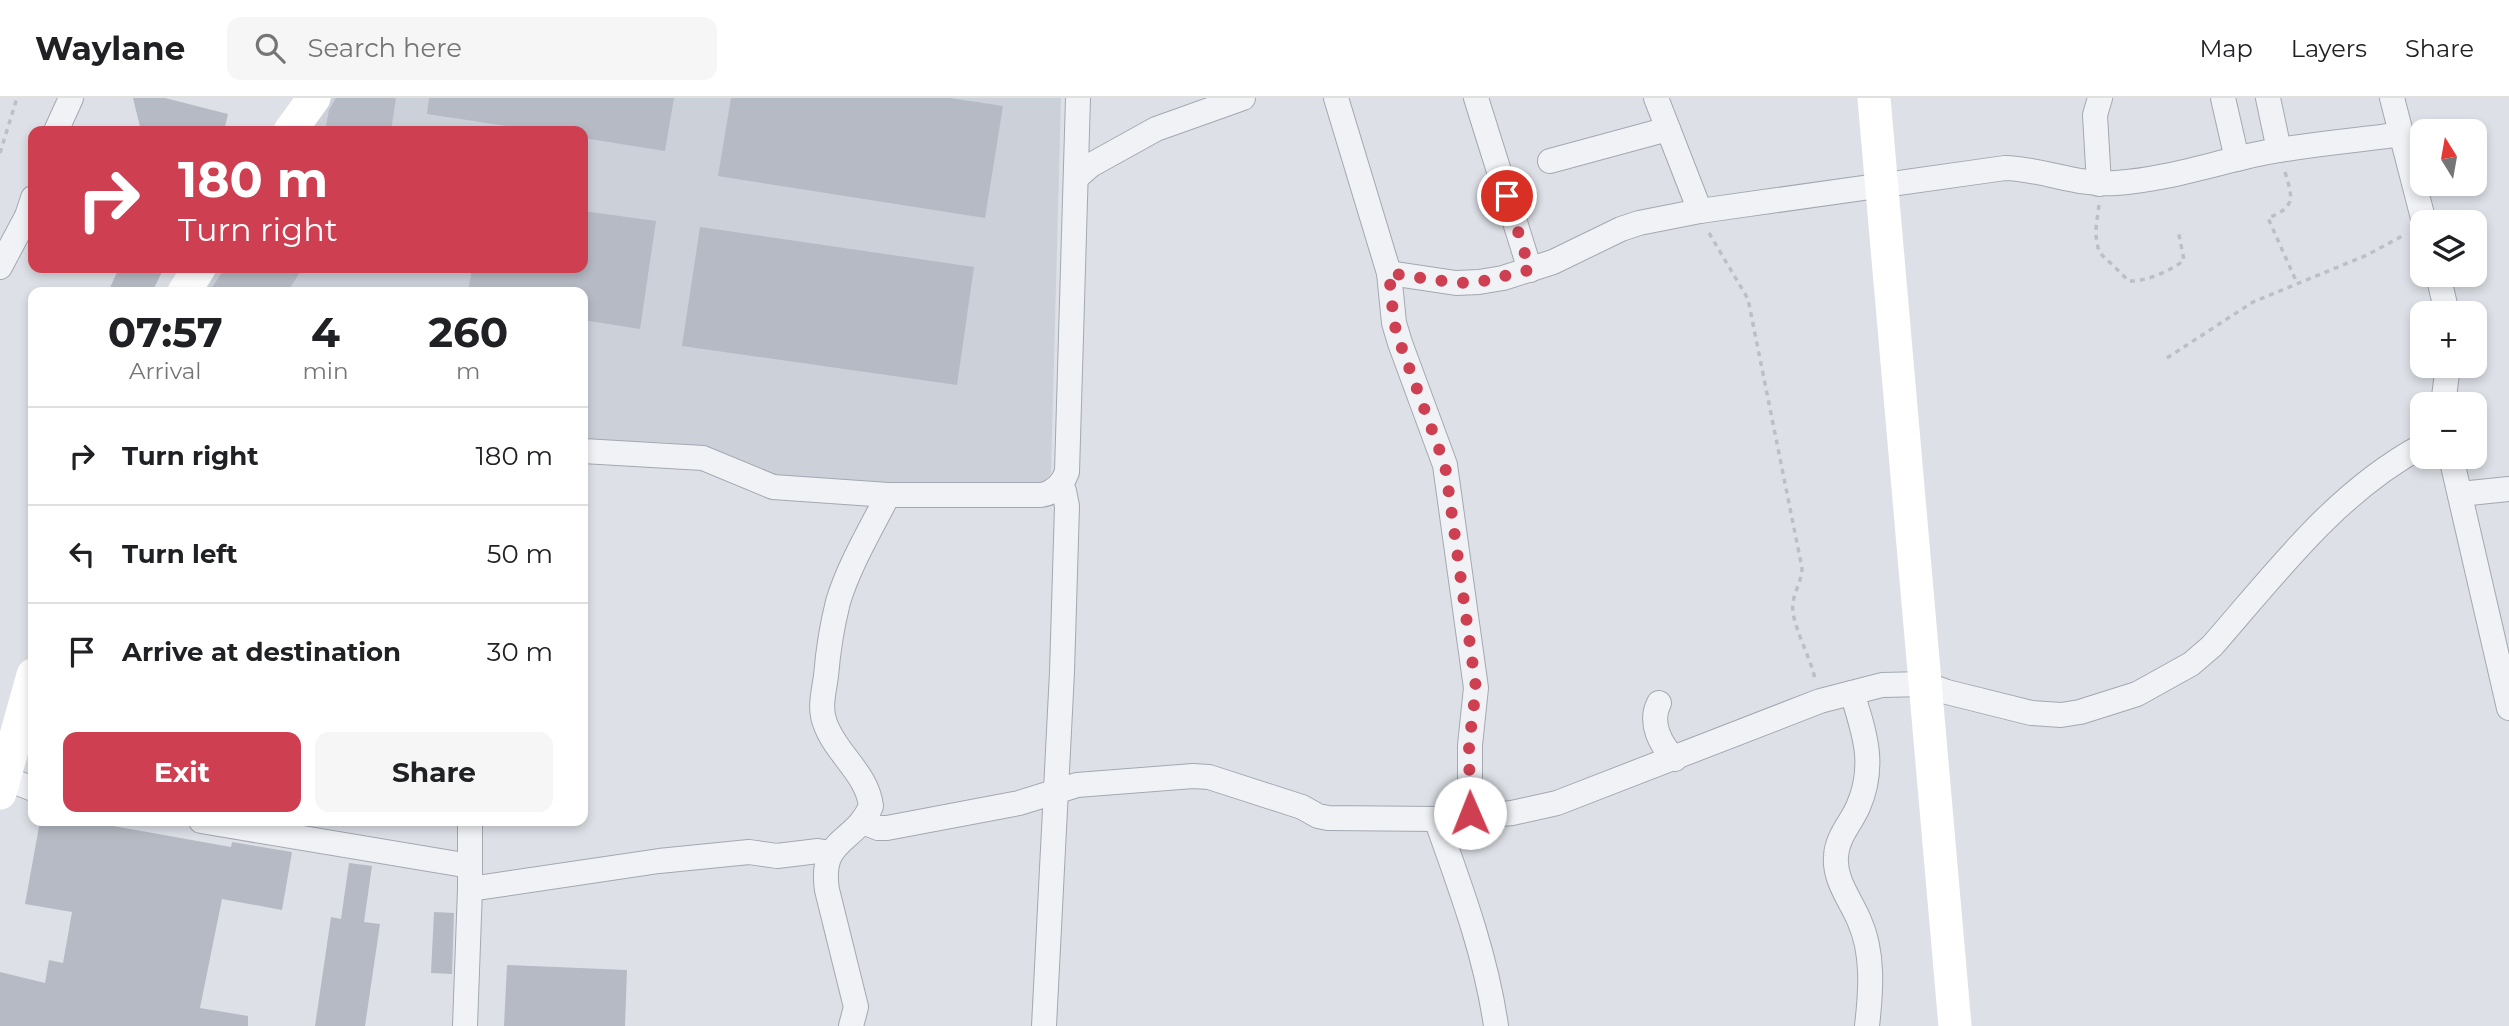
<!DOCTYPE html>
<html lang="en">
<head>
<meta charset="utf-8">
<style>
	body { margin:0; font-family:Montserrat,sans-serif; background:#f6f6f6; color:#202124; height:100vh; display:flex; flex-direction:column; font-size:26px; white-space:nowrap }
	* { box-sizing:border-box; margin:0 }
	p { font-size:23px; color:#757577 }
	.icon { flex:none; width:38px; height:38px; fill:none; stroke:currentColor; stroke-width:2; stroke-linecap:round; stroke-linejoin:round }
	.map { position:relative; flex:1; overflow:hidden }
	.side { position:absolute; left:28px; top:189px; width:560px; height:539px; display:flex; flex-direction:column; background:#fff; border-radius:14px; box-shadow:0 4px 10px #0003 }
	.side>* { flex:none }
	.banner { position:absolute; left:28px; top:28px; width:560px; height:147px; border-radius:14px; box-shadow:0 4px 10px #0003; background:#ce4051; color:#fff; overflow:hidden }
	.needle { width:46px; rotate:349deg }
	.tools { position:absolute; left:2410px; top:21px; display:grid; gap:14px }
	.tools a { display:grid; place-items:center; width:77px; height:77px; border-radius:14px; background:#fff; box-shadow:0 4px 10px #0003; font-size:35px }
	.pin { position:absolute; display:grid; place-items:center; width:60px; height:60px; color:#fff; margin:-30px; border:4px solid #fff; border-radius:50%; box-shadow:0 2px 7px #0007 }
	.me { position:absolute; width:77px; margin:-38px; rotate:359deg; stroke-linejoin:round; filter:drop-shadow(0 0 5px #0008) }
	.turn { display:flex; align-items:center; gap:24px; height:147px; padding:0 35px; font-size:32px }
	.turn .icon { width:91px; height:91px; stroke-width:2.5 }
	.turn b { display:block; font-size:49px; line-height:60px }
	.eta { display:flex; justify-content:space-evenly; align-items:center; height:119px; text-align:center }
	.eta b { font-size:42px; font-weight:700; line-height:49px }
	.button { display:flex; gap:14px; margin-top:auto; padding:14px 35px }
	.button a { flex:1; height:80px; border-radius:14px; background:#ce4051; color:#fff; font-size:28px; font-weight:700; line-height:80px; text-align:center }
	.button a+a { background:#f6f6f6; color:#202124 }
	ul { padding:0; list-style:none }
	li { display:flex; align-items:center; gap:21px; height:98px; padding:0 35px; border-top:2px solid #e0e0e0 }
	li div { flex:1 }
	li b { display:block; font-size:26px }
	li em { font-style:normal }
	header { display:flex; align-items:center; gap:42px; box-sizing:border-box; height:98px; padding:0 35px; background:#fff; border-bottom:2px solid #e0e0e0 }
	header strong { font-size:33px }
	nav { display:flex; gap:38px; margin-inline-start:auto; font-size:24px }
	.search { width:490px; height:63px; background:#f6f6f6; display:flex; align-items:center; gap:18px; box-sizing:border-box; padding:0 24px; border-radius:14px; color:#757577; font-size:26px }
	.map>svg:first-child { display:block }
</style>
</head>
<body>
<header>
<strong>Waylane</strong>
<div class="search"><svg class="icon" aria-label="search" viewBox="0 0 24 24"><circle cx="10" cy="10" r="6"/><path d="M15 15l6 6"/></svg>Search here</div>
<nav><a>Map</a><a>Layers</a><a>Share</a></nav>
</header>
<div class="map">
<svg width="2509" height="928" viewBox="0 0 2509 928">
	<rect width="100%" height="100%" fill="#dde1e7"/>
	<polygon fill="#cbd0d9" points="332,0 1061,0 1051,374 1045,385 885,391 777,378 700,348 660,344 583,342 583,194 204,194 219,170 583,170 583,33 308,33"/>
	<g fill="#b5bac4">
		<polygon points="133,0 165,0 228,16 224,33 155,33 140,29"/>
		<polygon points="336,0 396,0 391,33 325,33 329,12"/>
		<polygon points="429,0 674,0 665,53 583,40 583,33 539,33 427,16"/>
		<polygon points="731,0 950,0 1003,8 985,120 718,78"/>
		<polygon points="583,113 656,123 640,231 583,222 583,194 468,194 472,170 583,170"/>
		<polygon points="700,129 974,169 957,287 682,248"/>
		<polygon points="119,170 164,170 152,194 108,194"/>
		<polygon points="225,170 303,170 287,194 209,194"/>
		<polygon points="40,723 85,723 231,749 232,744 292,754 282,812 222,801 200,910 248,918 248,928 0,928 0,874 45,885 49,862 63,865 72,814 25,806"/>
		<polygon points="349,765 372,768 364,824 380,826 365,928 315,928 331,819 341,821"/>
		<polygon points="434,814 454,815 452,876 431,875"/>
		<polygon points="507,867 627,872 625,928 504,928"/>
	</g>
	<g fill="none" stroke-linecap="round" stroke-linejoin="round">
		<g stroke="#a3a8b1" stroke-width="26">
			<g id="street">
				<polyline points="1336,0 1389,175 1394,225 1400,245 1445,367 1476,590 1470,647 1470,715"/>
				<polyline points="1476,0 1530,172"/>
				<polyline points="1656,0 1700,113"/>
				<polyline points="2223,0 2237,61"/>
				<polyline points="2268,0 2279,52"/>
				<polyline points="2392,0 2424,124"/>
				<polyline points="56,33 71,0"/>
				<polyline points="1550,63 1668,31"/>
				<polyline points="1076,80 1091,67 1156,31 1243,0"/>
				<polyline points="2099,86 2095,17 2100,0"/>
				<polyline points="0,169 27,118 33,100"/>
				<path d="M 1389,175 L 1456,185 L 1479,184 L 1503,180 L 1553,164 L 1621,131 L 1639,125 L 1700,113 L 2005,70 C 2043,71 2078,88 2116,85 C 2164,82 2211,66 2258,56 C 2306,46 2354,43 2402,36"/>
				<polyline points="2438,177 2447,215"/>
				<polyline points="2443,306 2448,268"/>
				<path d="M 583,353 L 703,360 L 773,389 L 888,397 L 1041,397 C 1054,395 1062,387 1067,374 L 1078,0"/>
				<polyline points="2451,359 2509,610"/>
				<polyline points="2460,396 2509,391"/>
				<path d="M 1852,595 C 1865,636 1876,668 1858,709 C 1851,725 1837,739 1836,758 C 1834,782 1850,801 1859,822 C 1874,855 1871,893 1867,928"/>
				<path d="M 1659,605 C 1649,624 1660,647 1675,661"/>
				<polyline points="0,678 33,691"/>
				<path d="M 1436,721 C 1460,788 1486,857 1496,928"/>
				<polyline points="201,723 470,768"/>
				<path d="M 863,724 L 878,730 L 887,730 L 1019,705 L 1077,687 L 1193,678 L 1209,679 L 1302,709 L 1318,718 L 1328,720 L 1436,721 L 1470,715 L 1491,717 L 1512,715 L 1557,705 L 1820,603 L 1882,587 L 1925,586 L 1947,594 L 2031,615 L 2061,617 L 2080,614 L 2137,596 L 2191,566 L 2212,548 C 2276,475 2335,395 2422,348"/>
				<polyline points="470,791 659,763 749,754 777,758 818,753 830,755"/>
				<polyline points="465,928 470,791 470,723"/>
				<path d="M 851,928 L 856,909 L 827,792 C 819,739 855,746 871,708 C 867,675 835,655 825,625 C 819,610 824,593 826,578 C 828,553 832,528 838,504 C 849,467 871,431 888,397"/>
				<polyline points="1044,928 1062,574 1067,408 1064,393 1060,387"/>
			</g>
		</g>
		<g stroke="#bcbfc6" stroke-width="3.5" stroke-dasharray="5 5" stroke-linecap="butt">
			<polyline points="0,55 17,0"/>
			<path d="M 2285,74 C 2293,100 2296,109 2268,120 L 2297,185"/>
			<path d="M 2099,107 C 2097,123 2093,139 2100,155 L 2129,183 C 2145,184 2171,173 2184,162 L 2178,132"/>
			<path d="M 1709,135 L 1748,201 L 1802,470 C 1802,485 1791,497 1793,513 C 1795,533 1810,558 1815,581"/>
			<polyline points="2167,260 2253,204 2367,157 2406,136"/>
		</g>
		<use href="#street" stroke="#f0f2f6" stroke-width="24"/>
		<g stroke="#fff" stroke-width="33">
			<polyline points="1874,0 1955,928"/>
			<polyline points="290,33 314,0"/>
			<polyline points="184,194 199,170"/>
			<polyline points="0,695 33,577"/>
		</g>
	</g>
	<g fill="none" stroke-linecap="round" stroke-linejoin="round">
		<polyline stroke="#ce4051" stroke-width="12" stroke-dasharray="0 21.6" points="1470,715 1469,647 1476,590 1445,367 1400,245 1394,225 1389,175 1456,185 1479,184 1530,172 1507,98"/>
	</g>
</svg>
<div class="tools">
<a><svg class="needle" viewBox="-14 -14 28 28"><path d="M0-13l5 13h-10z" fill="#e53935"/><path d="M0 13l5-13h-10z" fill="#757577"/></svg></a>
<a><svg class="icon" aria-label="layers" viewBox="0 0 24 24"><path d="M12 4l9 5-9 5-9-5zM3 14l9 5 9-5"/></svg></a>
<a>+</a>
<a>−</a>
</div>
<div class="pin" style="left:1507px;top:98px;background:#d93025"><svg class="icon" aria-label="arrive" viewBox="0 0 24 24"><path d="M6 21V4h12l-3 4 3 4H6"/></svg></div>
<svg class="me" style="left:1470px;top:715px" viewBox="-20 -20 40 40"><circle r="19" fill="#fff"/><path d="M0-13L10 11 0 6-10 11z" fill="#ce4051"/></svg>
<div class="banner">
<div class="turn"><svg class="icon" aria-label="right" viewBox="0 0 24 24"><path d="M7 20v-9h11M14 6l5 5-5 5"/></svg><div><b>180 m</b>Turn right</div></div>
</div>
<section class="side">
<div class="eta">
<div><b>07:57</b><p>Arrival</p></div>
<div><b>4</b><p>min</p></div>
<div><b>260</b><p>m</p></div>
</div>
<ul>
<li><svg class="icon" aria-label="right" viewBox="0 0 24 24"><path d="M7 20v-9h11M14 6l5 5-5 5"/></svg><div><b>Turn right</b></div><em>180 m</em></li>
<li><svg class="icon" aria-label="left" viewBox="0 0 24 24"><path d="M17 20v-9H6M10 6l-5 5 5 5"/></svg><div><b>Turn left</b></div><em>50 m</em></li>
<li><svg class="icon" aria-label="arrive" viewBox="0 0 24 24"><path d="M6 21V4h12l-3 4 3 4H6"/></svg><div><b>Arrive at destination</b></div><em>30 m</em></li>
</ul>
<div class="button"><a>Exit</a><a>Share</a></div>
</section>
</div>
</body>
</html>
